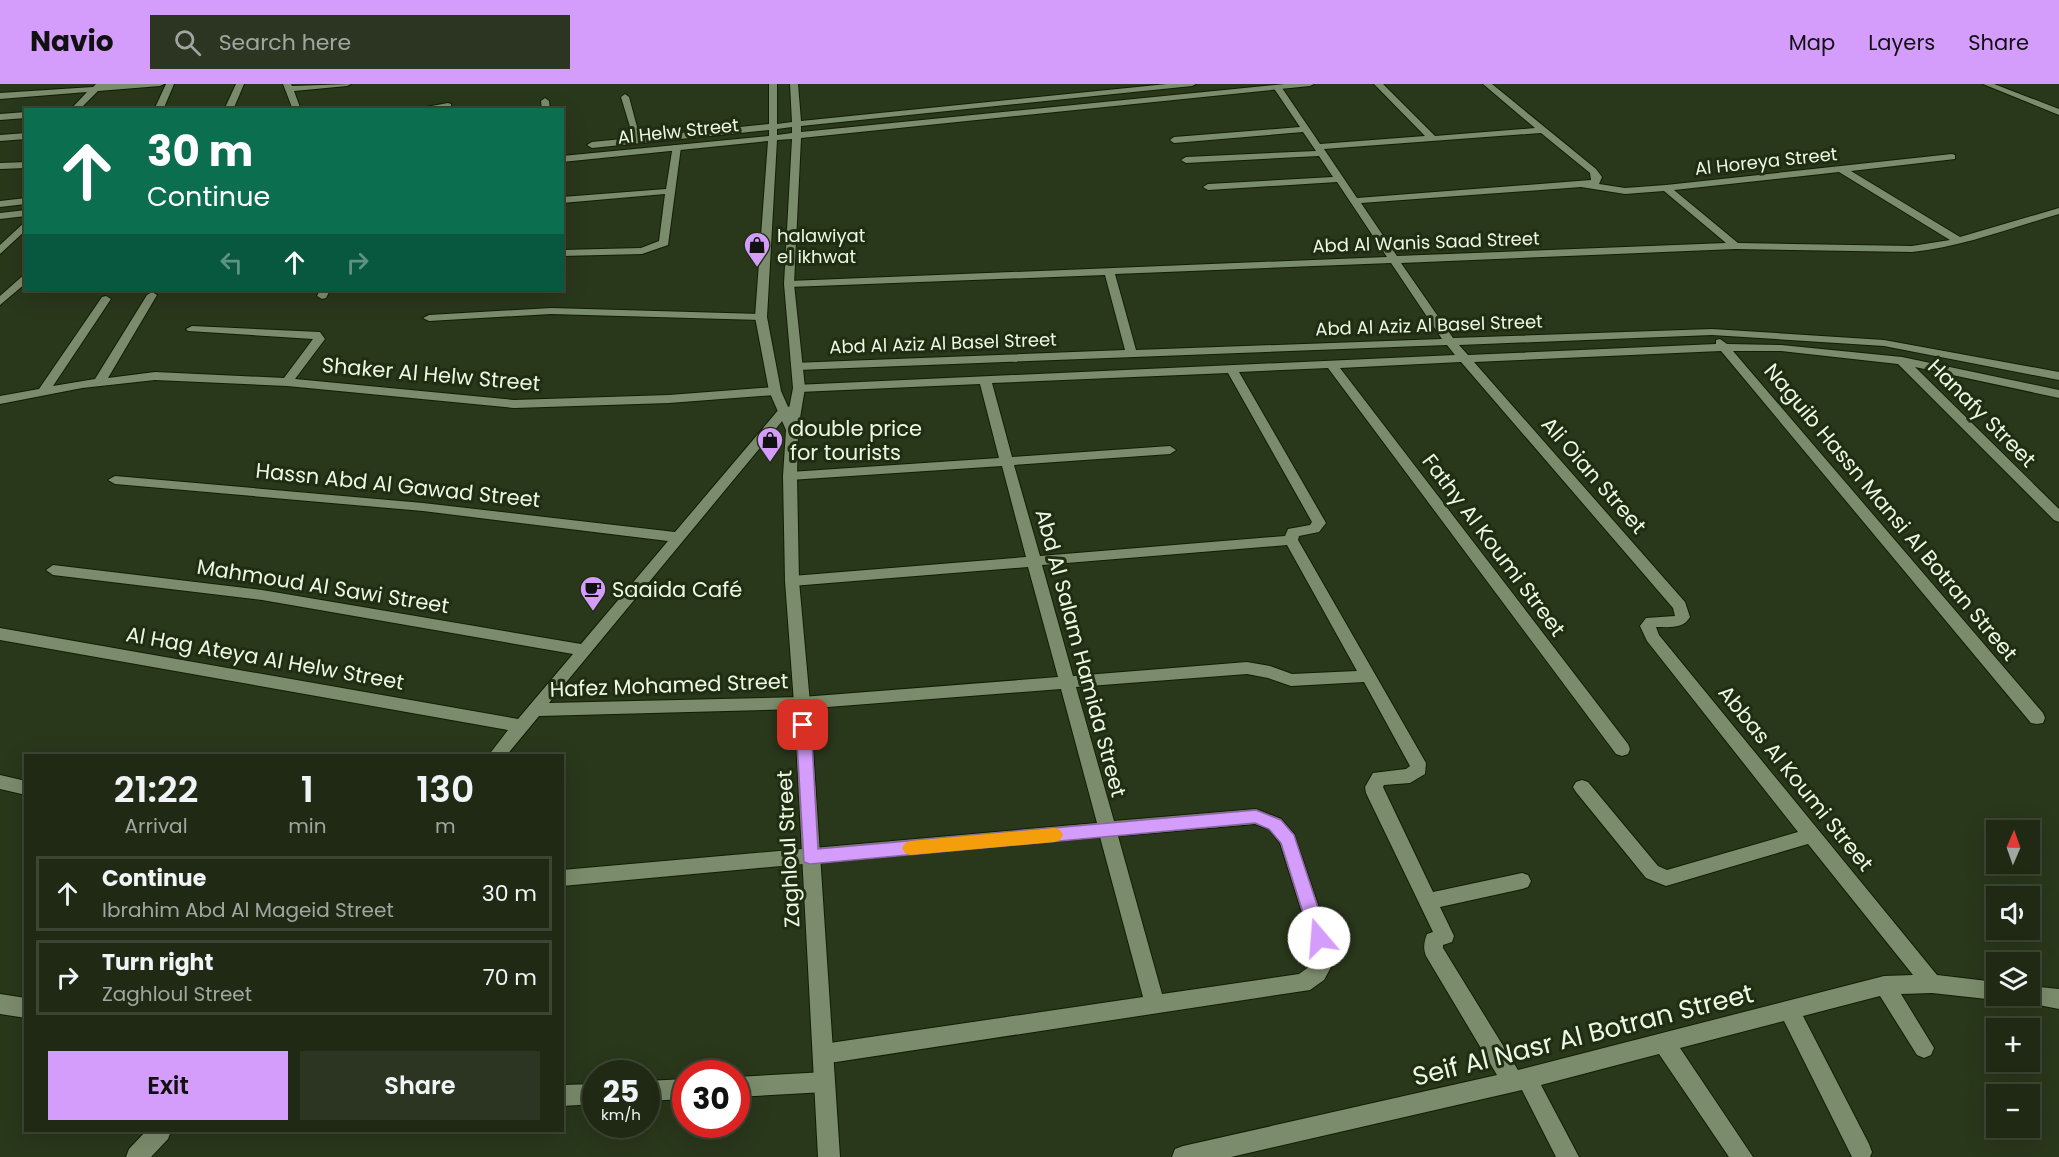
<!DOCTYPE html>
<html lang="en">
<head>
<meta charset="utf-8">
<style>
	body { margin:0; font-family:Poppins,sans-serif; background:#2c3522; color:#f1f3f6; height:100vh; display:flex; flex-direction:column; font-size:22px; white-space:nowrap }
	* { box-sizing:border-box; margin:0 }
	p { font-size:20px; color:#a1a6a0 }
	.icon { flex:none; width:33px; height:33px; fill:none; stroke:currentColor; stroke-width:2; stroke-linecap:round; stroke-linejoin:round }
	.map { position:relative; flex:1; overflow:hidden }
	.drawer { position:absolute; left:24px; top:670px; width:540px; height:378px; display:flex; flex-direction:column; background:#1f2914; border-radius:0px; box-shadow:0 6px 24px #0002,0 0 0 2px #3c4534 }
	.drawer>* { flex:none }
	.top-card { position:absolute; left:24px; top:24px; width:540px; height:183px; border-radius:0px; box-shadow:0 6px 24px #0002,0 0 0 2px #3c4534; background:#0b6e4f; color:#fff; overflow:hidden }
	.needle { width:39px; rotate:2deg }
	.controls { position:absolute; left:1986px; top:736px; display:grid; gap:12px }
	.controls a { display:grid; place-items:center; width:54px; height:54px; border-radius:0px; background:#1f2914; box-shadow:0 6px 24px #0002,0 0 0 2px #3c4534; font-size:30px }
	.speed { position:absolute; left:582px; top:976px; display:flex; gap:12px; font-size:30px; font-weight:700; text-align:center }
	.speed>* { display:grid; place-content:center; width:78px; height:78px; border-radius:50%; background:#1f2914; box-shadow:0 6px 24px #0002,0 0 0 2px #3c4534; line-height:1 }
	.speed small { font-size:15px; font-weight:400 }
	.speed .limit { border:9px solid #d22; background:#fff; color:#111 }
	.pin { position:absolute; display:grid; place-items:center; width:51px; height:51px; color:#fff; margin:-26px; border-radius:12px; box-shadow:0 3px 9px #0006 }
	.me { position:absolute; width:66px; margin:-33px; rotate:342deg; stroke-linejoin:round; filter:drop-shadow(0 0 4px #0008) }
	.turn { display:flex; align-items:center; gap:21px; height:126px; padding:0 24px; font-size:27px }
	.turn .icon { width:78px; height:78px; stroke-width:2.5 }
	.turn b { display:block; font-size:42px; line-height:51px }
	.lanes { display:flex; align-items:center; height:57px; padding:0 24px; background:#0003; justify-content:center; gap:30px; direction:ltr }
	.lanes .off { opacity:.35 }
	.eta { display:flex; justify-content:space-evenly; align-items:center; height:102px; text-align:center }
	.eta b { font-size:36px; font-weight:600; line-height:42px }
	.action { display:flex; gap:12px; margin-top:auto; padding:12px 24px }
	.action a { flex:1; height:69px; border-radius:0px; background:#d49cfb; color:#111; font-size:24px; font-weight:600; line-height:69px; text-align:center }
	.action a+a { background:#2c3522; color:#f1f3f6 }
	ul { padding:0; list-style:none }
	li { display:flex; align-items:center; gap:18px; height:75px; margin:0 12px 9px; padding:0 12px; border:3px solid #3c4534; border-radius:0px }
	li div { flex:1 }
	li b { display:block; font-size:22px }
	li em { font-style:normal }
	header { display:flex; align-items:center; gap:36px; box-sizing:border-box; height:84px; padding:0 30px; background:#d49cfb; color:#111 }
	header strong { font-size:28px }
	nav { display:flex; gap:33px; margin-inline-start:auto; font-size:21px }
	.search { width:420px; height:54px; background:#2c3522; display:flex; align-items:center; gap:15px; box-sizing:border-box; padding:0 21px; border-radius:0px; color:#a1a6a0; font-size:22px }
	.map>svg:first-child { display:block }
</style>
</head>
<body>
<header>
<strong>Navio</strong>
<div class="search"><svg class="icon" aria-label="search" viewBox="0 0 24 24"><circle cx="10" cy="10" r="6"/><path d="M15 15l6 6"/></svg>Search here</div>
<nav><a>Map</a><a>Layers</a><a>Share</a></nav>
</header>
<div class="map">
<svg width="2059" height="1073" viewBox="0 0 2059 1073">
	<rect width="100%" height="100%" fill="#29371b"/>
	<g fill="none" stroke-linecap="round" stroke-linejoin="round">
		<g stroke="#111e04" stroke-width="2">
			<g id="minor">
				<polygon points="96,0 164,0 160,2 98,7 79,26 70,26 87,8 0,15 0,9 93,3"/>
				<polygon points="166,0 174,0 163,26 154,26"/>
				<polygon points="236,0 244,0 233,26 224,26"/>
				<polygon points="283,0 291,0 292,2 351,0 347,2 294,7 301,26 293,26"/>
				<path d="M 1374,0 L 1383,0 L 1435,52 L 1535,44 L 1483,0 L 1492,0 L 1596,85 L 1602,93 L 1599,100 L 1625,104 L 1666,101 L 1952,70 L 1955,71 L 1955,75 L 1851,87 L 1960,153 L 2059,124 L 2059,130 C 2010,144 1962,163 1912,168 L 1735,165 L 1401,179 L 1453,254 L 1712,245 L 1884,256 L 2059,288 L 2059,296 L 1884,262 L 1712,251 L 1459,261 L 1468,271 L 1716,260 L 1716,256 L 1720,255 L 1727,260 L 1781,261 L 1902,273 L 2059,306 L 2059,314 L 1915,283 L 2059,425 L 2059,438 L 2054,436 L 1898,280 L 1781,267 L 1733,267 L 2043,629 L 2045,634 L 2043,639 L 2037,640 L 2031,639 L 1721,267 L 1474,278 L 1685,518 L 1690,533 C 1683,545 1670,543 1656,543 L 1659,551 L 1937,891 L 1996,898 L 1996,912 L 2004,912 L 1996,916 L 1932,909 L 1901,910 L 1934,964 L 1931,971 L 1924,974 L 1917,971 L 1880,912 L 1803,932 L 1869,1060 L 1872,1068 L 1870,1073 L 1852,1073 L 1784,937 L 1680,964 L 1753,1073 L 1729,1073 L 1659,970 L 1541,1001 L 1579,1073 L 1556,1073 L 1522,1006 L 1231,1073 L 1172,1073 L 1175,1065 L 1183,1062 L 1497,991 L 1426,872 C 1423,864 1424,858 1427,850 L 1433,848 L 1366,709 L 1365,703 L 1373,689 L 1406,685 L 1410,682 L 1364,598 L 1291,602 L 1268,594 L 1247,590 L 1076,603 L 1114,737 L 1256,725 L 1281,735 L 1294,750 L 1336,874 L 1324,896 L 1310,906 L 823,980 L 816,977 L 813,970 L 816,963 L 823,960 L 1143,913 L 1100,753 L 562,802 L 562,786 L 1097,739 L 1061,605 L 802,625 L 539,632 L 506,672 L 488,672 L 508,646 L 0,556 L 0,544 L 518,635 L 573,570 L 262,516 L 53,491 L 46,486 L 53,481 L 262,506 L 581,560 L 668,457 L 423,427 L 115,400 L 108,396 L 115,392 L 423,419 L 675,448 L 780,324 L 800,321 L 800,327 L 788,330 L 549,619 L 802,613 L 1058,593 L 1028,483 L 792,502 L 787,501 L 785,497 L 792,492 L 1026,473 L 1002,382 L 790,396 L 783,392 L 790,388 L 999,374 L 980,300 L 799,308 L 795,307 L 795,301 L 1455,271 L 1447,261 L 797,286 L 791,282 L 793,279 L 1125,266 L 1105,191 L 789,203 L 784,200 L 789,197 L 1387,173 L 1337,98 L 1208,106 L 1203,103 L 1208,100 L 1333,93 L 1319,72 L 1186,79 L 1181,76 L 1186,73 L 1316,67 L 1303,48 L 1174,59 L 1170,56 L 1174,53 L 1300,43 L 1273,3 L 1277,1 L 1280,1 L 1320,60 L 1425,52 ZM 1541,49 L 1590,89 L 1591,96 L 1357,114 L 1324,65 ZM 1839,88 L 1950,156 L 1912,162 L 1738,159 L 1674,106 ZM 1581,103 L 1625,110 L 1664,107 L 1726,159 L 1397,172 L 1361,119 ZM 1391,179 L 1442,255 L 1136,266 L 1115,190 ZM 1461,278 L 1673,524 L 1675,532 L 1646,534 L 1640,542 L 1647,557 L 1798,748 L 1667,786 L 1658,782 L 1588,698 L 1582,696 L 1576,698 L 1573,703 L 1576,708 L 1646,794 L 1666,802 L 1808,760 L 1913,891 L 1884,892 L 1518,986 L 1443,864 L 1443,861 L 1452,858 L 1454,852 L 1440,823 L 1522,805 L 1528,803 L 1531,797 L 1528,791 L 1522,789 L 1433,808 L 1383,703 L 1384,701 L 1410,699 L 1425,690 L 1426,679 L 1298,456 L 1299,452 L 1319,448 L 1326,439 L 1239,288 L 1328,284 L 1616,670 L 1622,672 L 1628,670 L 1630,665 L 1628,660 L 1340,284 ZM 1228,289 L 1312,438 L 1310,441 L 1288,445 L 1285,452 L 1040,472 L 1014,381 L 1170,370 L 1176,366 L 1170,362 L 1012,373 L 992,299 ZM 1287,461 L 1357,587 L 1292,590 L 1270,582 L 1247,578 L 1073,592 L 1042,481 ZM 1255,740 L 1269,745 L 1280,759 L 1316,873 L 1310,882 L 1299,890 L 1162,910 L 1118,752 Z"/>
				<polygon points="1983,0 1994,0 2059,25 2059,31"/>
				<polygon points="625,10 629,13 641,58 634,56 621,13"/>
				<polygon points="545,14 549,17 550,26 542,26 541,17"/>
				<polygon points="448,19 451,20 451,24 410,26"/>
				<polygon points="26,28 26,34 0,36 0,30"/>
				<polygon points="26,49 26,55 0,57 0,51"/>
				<polygon points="673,61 681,63 668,161 642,170 562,172 562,166 641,164 659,157 665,110 562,119 562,113 666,105"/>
				<polygon points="26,78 26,84 0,85 0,79"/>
				<polygon points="26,137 26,146 0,170 0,161"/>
				<polygon points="26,189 26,199 0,221 0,212"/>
				<polygon points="320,206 330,206 326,214 322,215 317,212"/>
				<polygon points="152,208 157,211 108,294 155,288 284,294 313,255 188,247 186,245 192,242 320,248 325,255 295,295 514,316 669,311 775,303 781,307 775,311 669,319 514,324 287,302 155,296 82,304 0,320 0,312 39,305 102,213 106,212 111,215 53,302 95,295 147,211"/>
				<polygon points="551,224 761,230 767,233 761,236 551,230 429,237 423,234 429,231"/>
				<polygon points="0,691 26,697 26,711 0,705"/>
				<polygon points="2030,902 2059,905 2059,925 2023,918 2021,912 2030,912"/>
				<polygon points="0,910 26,914 26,934 0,930"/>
				<polygon points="825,988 832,991 835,998 832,1005 825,1008 736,1013 736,993"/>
				<polygon points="686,995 686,1015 646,1017 646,997"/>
				<polygon points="596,1000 596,1020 562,1022 562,1001"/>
				<polygon points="146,1047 171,1047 168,1055 151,1073 126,1073 129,1065"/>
			</g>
		</g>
		<g stroke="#111e04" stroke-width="2">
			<g id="tertiary">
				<path d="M 769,0 L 777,0 L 777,40 L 792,38 L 790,0 L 798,0 L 801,37 L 1167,0 L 1196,0 L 1192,2 L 801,42 L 801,48 L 1285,0 L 1314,0 L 1310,2 L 801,54 L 794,200 L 805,304 L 798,346 L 797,392 L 799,497 L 810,619 L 840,1073 L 818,1073 L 794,619 L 785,497 L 783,392 L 786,346 L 769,307 L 755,233 L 768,57 L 562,78 L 562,72 L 769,52 L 769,46 L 592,64 L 587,61 L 592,58 L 769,40 ZM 792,43 L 792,49 L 777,51 L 777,45 ZM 792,55 L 784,200 L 793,304 L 789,325 L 781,307 L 767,233 L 777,56 Z"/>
				<polygon points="26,114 26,120 0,123 0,117"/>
				<polygon points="26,126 26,132 0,135 0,129"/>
			</g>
		</g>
		<use href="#minor" fill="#7b8c6c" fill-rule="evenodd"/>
		<use href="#tertiary" fill="#7b8c6c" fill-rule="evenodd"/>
	</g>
	<polygon fill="#d49cfb" stroke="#8a65a3" stroke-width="1.5" points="803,635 811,641 818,765 1256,726 1281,736 1294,751 1328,854 1325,860 1319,862 1313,860 1281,759 1269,745 1255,739 810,780 804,778 796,641"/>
	<polygon fill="#f59e0b" points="1055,744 1060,746 1063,751 1060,756 1055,758 910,771 905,769 902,764 905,759 910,757"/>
	<defs>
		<g id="shop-pin" transform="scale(1.35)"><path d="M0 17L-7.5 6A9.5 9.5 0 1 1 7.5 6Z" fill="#d49cfb" stroke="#1f2d11"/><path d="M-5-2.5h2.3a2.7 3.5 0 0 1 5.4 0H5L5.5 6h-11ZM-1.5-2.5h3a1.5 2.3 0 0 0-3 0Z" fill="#111"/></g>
		<g id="cafe-pin" transform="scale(1.35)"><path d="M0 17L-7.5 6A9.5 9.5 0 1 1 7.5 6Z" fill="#d49cfb" stroke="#1f2d11"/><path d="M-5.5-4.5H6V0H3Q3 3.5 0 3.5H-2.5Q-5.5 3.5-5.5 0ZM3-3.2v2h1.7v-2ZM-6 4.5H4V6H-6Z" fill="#111"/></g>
	</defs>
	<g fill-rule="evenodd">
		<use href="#shop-pin" x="757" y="161"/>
		<use href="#shop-pin" x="770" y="356"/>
		<use href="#cafe-pin" x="593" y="505"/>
	</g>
	<g text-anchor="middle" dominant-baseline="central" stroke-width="6" stroke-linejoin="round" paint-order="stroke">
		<g font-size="18" fill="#edf7e5" stroke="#1f2d11">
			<text transform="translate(678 47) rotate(-6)">Al Helw Street</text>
			<text transform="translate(1766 77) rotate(-6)">Al Horeya Street</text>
			<text transform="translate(1426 158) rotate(-2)">Abd Al Wanis Saad Street</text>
			<text transform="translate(1429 241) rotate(-2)">Abd Al Aziz Al Basel Street</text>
			<text transform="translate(943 259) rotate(-2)">Abd Al Aziz Al Basel Street</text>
		</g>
		<g font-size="18" fill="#edf7e5" stroke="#1f2d11" text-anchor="start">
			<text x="777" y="151">halawiyat<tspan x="777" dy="21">el ikhwat</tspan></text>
		</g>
		<g font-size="21" fill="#edf7e5" stroke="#1f2d11">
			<text transform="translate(431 290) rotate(5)">Shaker Al Helw Street</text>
			<text transform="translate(1982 329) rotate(45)">Hanafy Street</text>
			<text transform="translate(1594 391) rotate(49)">Ali Oian Street</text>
			<text transform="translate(398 401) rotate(6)">Hassn Abd Al Gawad Street</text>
			<text transform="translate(1891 428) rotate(50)">Naguib Hassn Mansi Al Botran Street</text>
			<text transform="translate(1494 461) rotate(53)">Fathy Al Koumi Street</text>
			<text transform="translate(323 502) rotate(9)">Mahmoud Al Sawi Street</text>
			<text transform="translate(1081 569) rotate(75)">Abd Al Salam Hamida Street</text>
			<text transform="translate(265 574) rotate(10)">Al Hag Ateya Al Helw Street</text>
			<text transform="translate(669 601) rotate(-2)">Hafez Mohamed Street</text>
			<text transform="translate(1796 694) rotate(51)">Abbas Al Koumi Street</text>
			<text transform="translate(788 765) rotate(-93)">Zaghloul Street</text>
		</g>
		<g font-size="21" fill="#edf7e5" stroke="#1f2d11" text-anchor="start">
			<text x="790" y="344">double price<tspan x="790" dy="24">for tourists</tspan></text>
			<text x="612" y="505">Saaida Café</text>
		</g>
		<g font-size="26" fill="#edf7e5" stroke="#1f2d11">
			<text transform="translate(1583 951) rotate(-14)">Seif Al Nasr Al Botran Street</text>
		</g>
	</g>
</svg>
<div class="controls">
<a><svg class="needle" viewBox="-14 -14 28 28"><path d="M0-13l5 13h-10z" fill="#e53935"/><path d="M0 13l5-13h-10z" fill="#a1a6a0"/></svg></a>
<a><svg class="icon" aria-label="sound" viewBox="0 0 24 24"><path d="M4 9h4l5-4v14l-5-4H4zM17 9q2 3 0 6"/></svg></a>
<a><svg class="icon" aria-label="layers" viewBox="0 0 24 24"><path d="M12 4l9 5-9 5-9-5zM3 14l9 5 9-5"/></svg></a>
<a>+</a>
<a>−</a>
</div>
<div class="speed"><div>25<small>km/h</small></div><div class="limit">30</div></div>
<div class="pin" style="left:803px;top:641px;background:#d93025"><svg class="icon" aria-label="arrive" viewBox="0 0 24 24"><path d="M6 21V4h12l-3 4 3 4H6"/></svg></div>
<svg class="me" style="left:1319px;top:854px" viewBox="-20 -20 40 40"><circle r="19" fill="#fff"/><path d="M0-13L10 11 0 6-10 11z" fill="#d49cfb"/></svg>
<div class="top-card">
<div class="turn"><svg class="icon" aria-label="ahead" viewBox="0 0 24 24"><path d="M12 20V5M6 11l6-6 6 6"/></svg><div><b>30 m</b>Continue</div></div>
<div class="lanes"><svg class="icon off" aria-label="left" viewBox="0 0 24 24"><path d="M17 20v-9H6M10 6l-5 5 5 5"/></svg><svg class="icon" aria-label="ahead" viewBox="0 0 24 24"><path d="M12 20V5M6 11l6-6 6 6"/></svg><svg class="icon off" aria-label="right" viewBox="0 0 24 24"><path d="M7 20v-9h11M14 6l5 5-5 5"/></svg></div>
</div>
<section class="drawer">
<div class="eta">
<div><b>21:22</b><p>Arrival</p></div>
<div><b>1</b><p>min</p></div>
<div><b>130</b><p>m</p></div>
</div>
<ul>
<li><svg class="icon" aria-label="ahead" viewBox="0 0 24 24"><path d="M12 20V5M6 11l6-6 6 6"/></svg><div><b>Continue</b><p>Ibrahim Abd Al Mageid Street</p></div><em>30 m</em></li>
<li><svg class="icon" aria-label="right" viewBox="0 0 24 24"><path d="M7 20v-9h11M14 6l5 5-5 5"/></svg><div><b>Turn right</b><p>Zaghloul Street</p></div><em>70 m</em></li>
</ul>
<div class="action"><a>Exit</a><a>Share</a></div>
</section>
</div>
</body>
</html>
